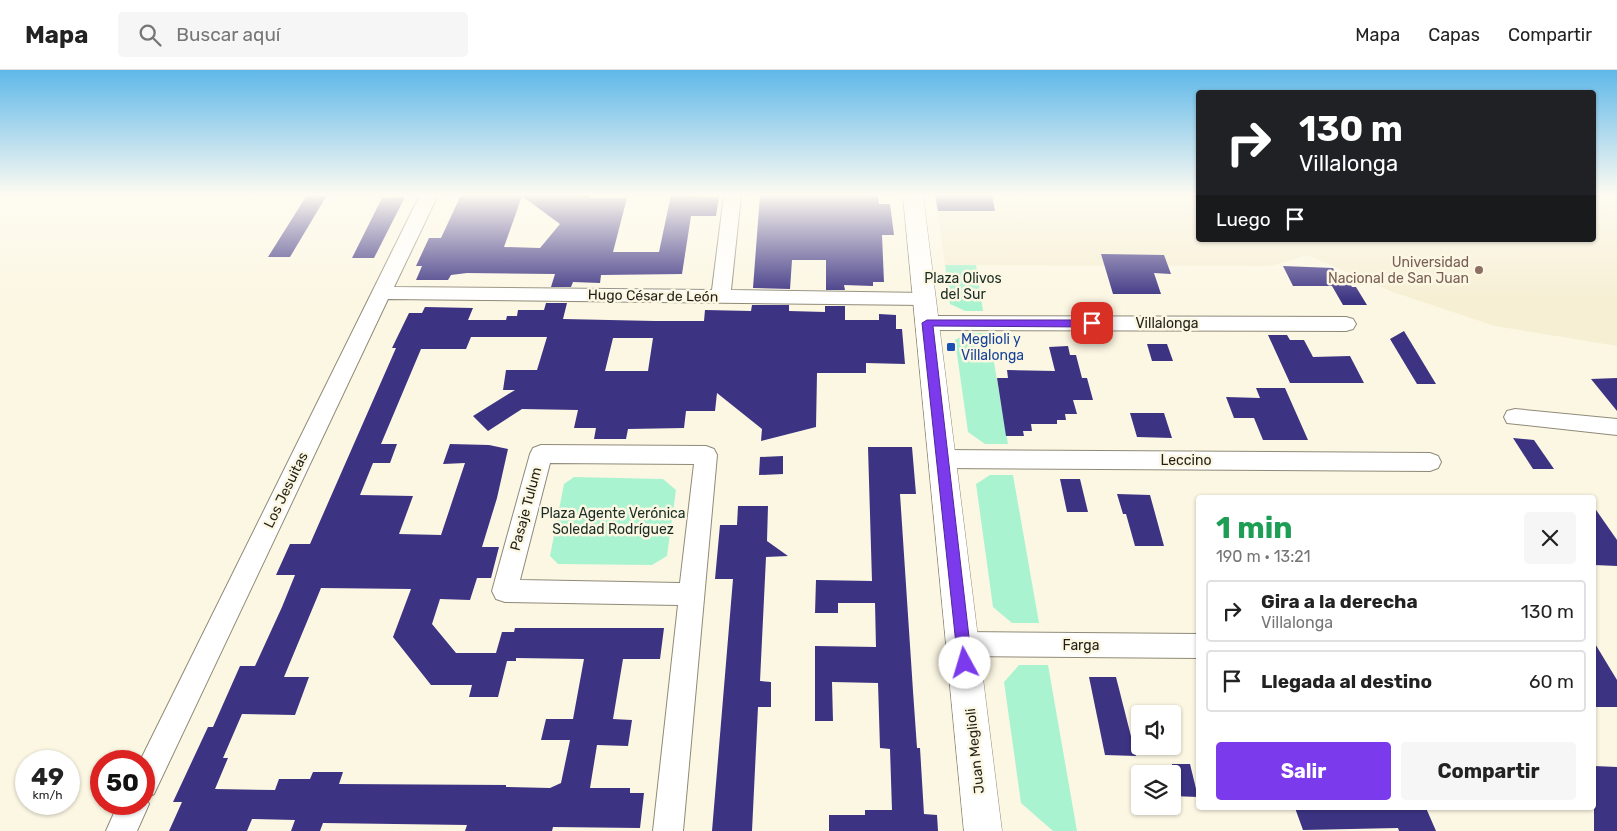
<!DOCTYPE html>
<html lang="es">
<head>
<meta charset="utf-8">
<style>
	body { margin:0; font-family:Rubik,sans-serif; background:#f6f6f6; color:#222; height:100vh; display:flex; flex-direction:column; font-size:19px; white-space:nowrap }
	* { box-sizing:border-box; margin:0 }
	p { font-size:16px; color:#767676 }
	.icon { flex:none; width:28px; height:28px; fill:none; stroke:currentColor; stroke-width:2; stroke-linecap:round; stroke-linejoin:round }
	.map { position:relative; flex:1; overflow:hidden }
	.drawer { position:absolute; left:1196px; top:425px; width:400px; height:315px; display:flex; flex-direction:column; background:#fff; border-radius:5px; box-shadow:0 1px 4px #0004 }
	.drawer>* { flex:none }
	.banner { position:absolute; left:1196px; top:20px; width:400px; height:152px; border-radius:5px; box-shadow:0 1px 4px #0004; background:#202124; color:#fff; overflow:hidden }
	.fabs { position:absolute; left:1131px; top:635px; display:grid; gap:10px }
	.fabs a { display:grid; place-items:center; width:50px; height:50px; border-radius:5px; background:#fff; box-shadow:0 1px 4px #0004; font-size:25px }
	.speed { position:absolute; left:15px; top:680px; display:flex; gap:10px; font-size:25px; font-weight:700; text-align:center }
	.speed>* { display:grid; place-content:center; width:65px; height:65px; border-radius:50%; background:#fff; box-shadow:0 1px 4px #0004; line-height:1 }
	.speed small { font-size:12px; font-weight:400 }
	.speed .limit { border:8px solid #d22; background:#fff; color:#111 }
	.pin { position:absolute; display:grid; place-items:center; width:42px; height:42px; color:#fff; margin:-21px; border-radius:10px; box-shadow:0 2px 8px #0006 }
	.me { position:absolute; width:55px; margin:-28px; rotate:354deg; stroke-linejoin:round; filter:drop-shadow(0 0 4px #0008) }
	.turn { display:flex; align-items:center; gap:18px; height:105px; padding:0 20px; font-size:22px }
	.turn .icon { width:65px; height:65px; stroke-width:2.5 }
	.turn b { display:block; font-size:35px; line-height:42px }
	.then { display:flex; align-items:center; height:48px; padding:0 20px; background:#0003; gap:10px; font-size:19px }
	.round { display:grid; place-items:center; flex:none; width:52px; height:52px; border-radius:5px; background:#f6f6f6 }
	.summary { display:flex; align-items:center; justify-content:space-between; height:85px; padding:0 20px }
	h1 { font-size:30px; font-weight:700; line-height:38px; color:#1e9e55 }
	.primary-button { display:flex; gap:10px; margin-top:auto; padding:10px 20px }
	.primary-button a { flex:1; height:58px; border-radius:5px; background:#7c3aed; color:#fff; font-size:20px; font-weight:700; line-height:58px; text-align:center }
	.primary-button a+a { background:#f6f6f6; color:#222 }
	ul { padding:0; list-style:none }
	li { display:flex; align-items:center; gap:15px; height:62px; margin:0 10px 8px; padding:0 10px; border:2px solid #e0e0e0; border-radius:5px }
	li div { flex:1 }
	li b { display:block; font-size:19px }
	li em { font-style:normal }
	header { display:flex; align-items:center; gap:30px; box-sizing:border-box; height:70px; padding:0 25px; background:#fff; border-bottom:1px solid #e0e0e0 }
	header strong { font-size:24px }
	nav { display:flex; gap:28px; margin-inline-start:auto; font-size:18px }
	.search { width:350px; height:45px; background:#f6f6f6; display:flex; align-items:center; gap:12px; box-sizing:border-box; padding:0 18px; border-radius:5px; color:#767676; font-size:19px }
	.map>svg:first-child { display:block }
</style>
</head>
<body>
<header>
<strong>Mapa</strong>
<div class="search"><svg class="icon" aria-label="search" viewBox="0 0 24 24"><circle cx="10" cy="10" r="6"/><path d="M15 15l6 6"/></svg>Buscar aquí</div>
<nav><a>Mapa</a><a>Capas</a><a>Compartir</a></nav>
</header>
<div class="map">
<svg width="1617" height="761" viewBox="0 0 1617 761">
	<rect width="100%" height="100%" fill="#fcf7e3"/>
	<polygon fill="#f6efd3" points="1594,125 1617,125 1617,276 1495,256 1393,222 1307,185 1272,196 945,195 936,131 1199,131 1199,170 1594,170"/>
	<g fill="#aaf3d1">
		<polygon points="945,195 976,195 983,241 965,241 950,234"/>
		<polygon points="968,263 989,263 1008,374 985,374 968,362 955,270"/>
		<polygon points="990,405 1013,405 1039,553 1012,553 993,537 976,414"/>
		<polygon points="574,407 663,409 676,420 667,486 652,495 558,494 550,486 564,414"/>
		<polygon points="1019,595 1048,595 1077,761 1053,761 1021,733 1004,612"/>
	</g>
	<g fill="#3c3383" fill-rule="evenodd">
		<polygon points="307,125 327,125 290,187 268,187"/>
		<path d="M 461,125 L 590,125 L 590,128 L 627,128 L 613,182 L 659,182 L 671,125 L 719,127 L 716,146 L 691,146 L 682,204 L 601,205 L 600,213 L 573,212 L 571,217 L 551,217 L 555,204 L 467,203 L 451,205 L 448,210 L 416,210 L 422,196 L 416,196 L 429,168 L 441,168 ZM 522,126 L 560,154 L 540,178 L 504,177 Z"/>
		<polygon points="760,125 878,125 879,134 890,134 894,165 882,165 884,212 873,212 873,216 844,215 845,220 826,220 826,190 792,190 790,219 753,218"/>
		<polygon points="935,125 992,125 995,141 938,141"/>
		<polygon points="405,127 374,188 352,188 382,128"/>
		<polygon points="1101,184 1164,185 1171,204 1154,203 1161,224 1113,224"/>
		<polygon points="1283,196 1333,198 1336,204 1344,204 1352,217 1356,217 1367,235 1343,235 1332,216 1293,216"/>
		<path d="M 546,233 L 567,233 L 563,249 L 655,251 L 704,251 L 705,240 L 751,241 L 752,235 L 789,235 L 789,241 L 825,242 L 825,236 L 845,236 L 845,250 L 879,250 L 879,244 L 896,245 L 896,259 L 902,259 L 905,294 L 866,293 L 866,303 L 817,303 L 816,357 L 761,371 L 762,359 L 717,323 L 715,341 L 686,341 L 684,358 L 628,359 L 626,369 L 594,369 L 596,358 L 574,358 L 578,340 L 522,339 L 488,361 L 473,346 L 515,320 L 503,320 L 506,300 L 537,300 L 547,267 L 471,267 L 466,279 L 421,279 L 381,374 L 397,374 L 390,393 L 373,393 L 360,425 L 413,426 L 399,464 L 441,465 L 465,393 L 443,394 L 450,374 L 489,375 L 508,379 L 497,428 L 482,477 L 499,477 L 491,508 L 477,508 L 470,530 L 440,529 L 432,554 L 456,583 L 496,583 L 502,562 L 514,562 L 515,558 L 664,558 L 660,589 L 623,589 L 613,649 L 632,650 L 628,676 L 597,675 L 590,718 L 630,718 L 630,723 L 644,723 L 640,758 L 553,757 L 552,761 L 465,761 L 467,755 L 323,753 L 320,761 L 291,761 L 295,750 L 252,749 L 247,761 L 169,761 L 182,732 L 173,732 L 208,657 L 213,657 L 240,596 L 255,596 L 282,537 L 295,505 L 276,505 L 290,474 L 310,474 L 396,278 L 392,278 L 409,243 L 422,243 L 425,237 L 473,238 L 468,250 L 506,250 L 507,246 L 517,246 L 518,240 L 544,240 ZM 613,268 L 653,268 L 648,301 L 605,301 ZM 321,518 L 411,519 L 393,567 L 431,615 L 472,615 L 469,627 L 498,627 L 507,591 L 516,591 L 516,588 L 584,589 L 573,649 L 546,649 L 541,670 L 570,670 L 561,713 L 550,718 L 506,717 L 506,715 L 339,714 L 343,702 L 313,702 L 310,709 L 279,709 L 275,720 L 215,719 L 228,688 L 223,688 L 242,644 L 295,645 L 309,607 L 284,607 Z"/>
		<polygon points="1404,261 1436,314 1417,314 1390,269"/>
		<polygon points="1268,265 1287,265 1290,270 1304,270 1313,287 1350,286 1364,313 1290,313"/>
		<polygon points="1147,274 1167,274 1173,291 1152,291"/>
		<polygon points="1068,276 1070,285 1076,285 1082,308 1087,308 1093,330 1073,330 1077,344 1065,344 1066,350 1057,350 1057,354 1031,354 1032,361 1023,361 1024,366 1006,366 997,308 1008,308 1007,300 1055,301 1049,277"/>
		<polygon points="1617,308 1617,341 1591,309"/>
		<polygon points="1256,318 1285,318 1308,370 1263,370 1254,348 1234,348 1226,327 1260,328"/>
		<polygon points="1130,343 1164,343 1172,368 1137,367"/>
		<polygon points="1513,368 1534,370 1554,399 1533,399"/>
		<polygon points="868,377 912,377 916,424 900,424 913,621 917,678 920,678 924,744 937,745 938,761 829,761 829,745 865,745 865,740 892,740 890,679 880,678 878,613 832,612 833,651 815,651 815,576 876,577 875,533 838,533 838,543 815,543 816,510 872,511"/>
		<polygon points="783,386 783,404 759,405 760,387"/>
		<polygon points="1060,409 1080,409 1088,442 1067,442"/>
		<polygon points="1117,424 1150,425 1164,476 1135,476 1126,444 1123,444"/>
		<polygon points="738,436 768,436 767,471 788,486 766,487 760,611 771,612 771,637 758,637 752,761 712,761 733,509 715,509 720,455 737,455"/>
		<polygon points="1594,437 1617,470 1617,496 1594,495"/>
		<polygon points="1594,572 1617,610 1617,637 1594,637"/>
		<polygon points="1089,607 1116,607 1136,686 1105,685"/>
		<polygon points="1172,694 1190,694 1198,727 1172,726"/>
		<polygon points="1594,696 1617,697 1617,761 1594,761"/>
		<polygon points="1295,738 1426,738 1436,761 1399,761 1398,758 1303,760"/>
	</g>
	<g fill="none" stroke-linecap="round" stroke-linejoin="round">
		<g stroke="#8f8a78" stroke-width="2">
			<g id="minor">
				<polygon points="420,125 438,125 394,217 712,220 724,125 741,125 731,220 925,223 932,224 935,229 932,234 925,235 388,229 154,724 146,728 149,734 137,761 106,761 118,734 144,734 144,691 140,691"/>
				<polygon points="927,246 1346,247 1353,249 1356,254 1353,259 1346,261 927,260 920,258 917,253 920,248"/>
				<polygon points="1515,339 1617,349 1617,365 1507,353 1504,347 1507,341"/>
				<path d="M 541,375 L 706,376 L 714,379 L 717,385 L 683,761 L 653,761 L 678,535 L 505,532 L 496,529 L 492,521 L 530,384 L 533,378 ZM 550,393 L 694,394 L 680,513 L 520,510 Z"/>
				<polygon points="942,380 1430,383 1438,386 1441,392 1438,398 1430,401 942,398 934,395 931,389 934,383"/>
				<polygon points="963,562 1199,564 1199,588 963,586 954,583 950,574 954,565"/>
			</g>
		</g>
		<g stroke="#8f8a78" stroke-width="1">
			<polygon id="secondary" points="903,125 923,125 1002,761 964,761"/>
		</g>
		<use href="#minor" fill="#fff" fill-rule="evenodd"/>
		<use href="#secondary" fill="#fff" fill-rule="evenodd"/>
	</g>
	<linearGradient id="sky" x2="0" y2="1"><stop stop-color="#5fb8e9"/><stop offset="0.54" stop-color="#fefbf2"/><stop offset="1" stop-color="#fefbf2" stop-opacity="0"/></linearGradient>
	<rect width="1617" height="231" fill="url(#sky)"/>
	<polygon fill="#7c3aed" stroke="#51269a" points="927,250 1092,250 1097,253 1092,257 933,256 972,593 970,597 965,599 960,597 958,593 922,253"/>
	<circle fill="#8d6e63" stroke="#fcf7e3" stroke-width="2" cx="1479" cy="200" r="5"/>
	<rect fill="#1a4fb4" stroke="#fcf7e3" stroke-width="2" x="946" y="272" width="10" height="10" rx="2.5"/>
	<g text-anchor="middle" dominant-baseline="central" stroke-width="5" stroke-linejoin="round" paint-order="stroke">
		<g font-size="14" fill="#785e54" stroke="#fcf7e3" text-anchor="end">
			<text x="1469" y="192">Universidad<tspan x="1469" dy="16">Nacional de San Juan</tspan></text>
		</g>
		<g font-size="14" fill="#1a2e25" stroke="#fcf7e3">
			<text x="963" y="208">Plaza Olivos<tspan x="963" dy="16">del Sur</tspan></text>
			<text x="613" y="443">Plaza Agente Verónica<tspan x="613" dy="16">Soledad Rodríguez</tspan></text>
		</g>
		<g font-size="14" fill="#211f17" stroke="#fcf7e3">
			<text transform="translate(653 226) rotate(1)">Hugo César de León</text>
			<text x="1167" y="253">Villalonga</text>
			<text x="1186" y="390">Leccino</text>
			<text transform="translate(286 420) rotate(-64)">Los Jesuitas</text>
			<text transform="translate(526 439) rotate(-75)">Pasaje Tulum</text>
			<text x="1081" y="575">Farga</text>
			<text transform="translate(975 681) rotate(-96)">Juan Meglioli</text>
		</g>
		<g font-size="14" fill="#164399" stroke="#fcf7e3" text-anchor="start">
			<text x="961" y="269">Meglioli y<tspan x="961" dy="16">Villalonga</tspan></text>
		</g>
	</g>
</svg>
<div class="fabs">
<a><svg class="icon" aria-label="sound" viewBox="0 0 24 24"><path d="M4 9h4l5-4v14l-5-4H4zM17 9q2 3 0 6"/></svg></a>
<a><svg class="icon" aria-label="layers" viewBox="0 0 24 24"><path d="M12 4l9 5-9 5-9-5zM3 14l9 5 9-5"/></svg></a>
</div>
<div class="speed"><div>49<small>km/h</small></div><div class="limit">50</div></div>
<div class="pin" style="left:1092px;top:253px;background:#d93025"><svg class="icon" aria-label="arrive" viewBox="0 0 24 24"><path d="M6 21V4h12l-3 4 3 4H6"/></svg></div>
<svg class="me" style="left:965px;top:593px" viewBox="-20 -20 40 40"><circle r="19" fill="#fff"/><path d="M0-13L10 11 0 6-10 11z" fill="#7c3aed"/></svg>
<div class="banner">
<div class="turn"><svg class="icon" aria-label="right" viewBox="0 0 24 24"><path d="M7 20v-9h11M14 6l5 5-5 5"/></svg><div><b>130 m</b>Villalonga</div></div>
<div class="then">Luego<svg class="icon" aria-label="arrive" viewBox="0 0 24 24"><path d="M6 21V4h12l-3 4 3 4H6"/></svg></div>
</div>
<section class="drawer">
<div class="summary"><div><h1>1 min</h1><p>190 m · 13:21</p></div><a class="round"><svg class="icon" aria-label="close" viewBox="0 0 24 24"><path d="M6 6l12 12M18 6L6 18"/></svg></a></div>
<ul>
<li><svg class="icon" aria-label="right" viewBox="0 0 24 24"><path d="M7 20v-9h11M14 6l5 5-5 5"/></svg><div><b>Gira a la derecha</b><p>Villalonga</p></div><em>130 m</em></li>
<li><svg class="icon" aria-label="arrive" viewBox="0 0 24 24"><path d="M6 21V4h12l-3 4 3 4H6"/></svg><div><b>Llegada al destino</b></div><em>60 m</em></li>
</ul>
<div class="primary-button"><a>Salir</a><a>Compartir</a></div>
</section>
</div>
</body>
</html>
